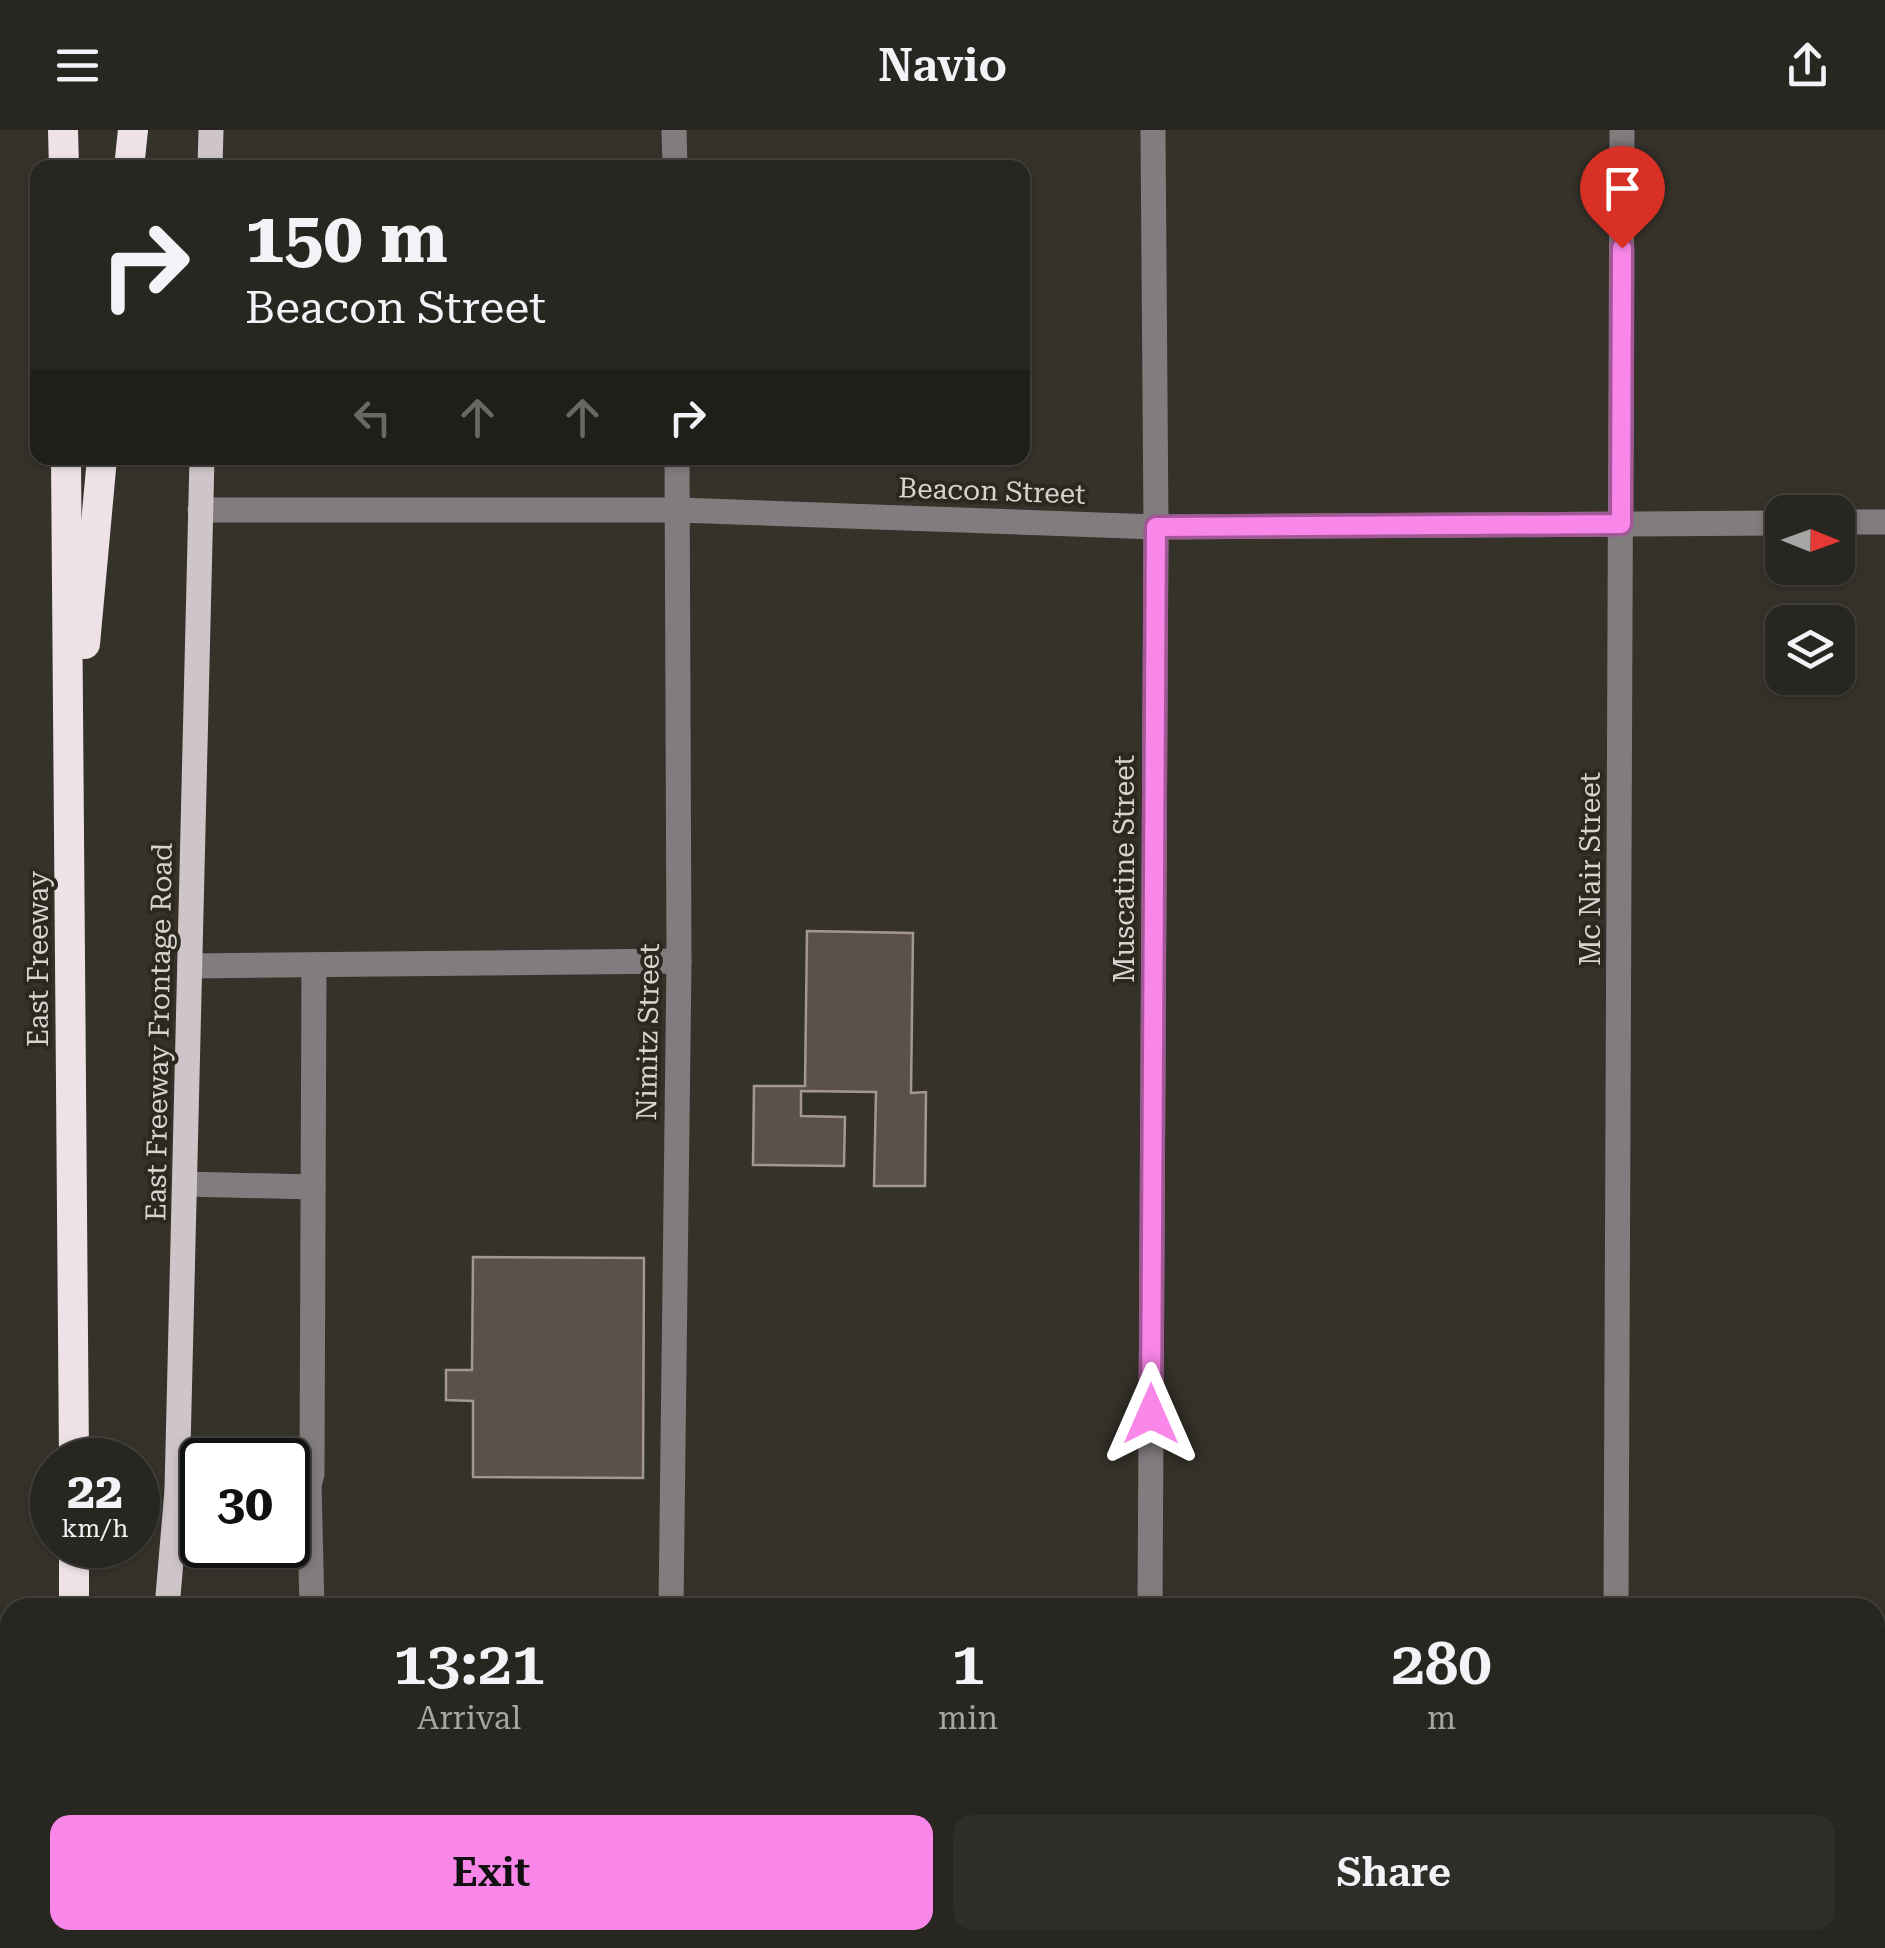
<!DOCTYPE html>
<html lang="en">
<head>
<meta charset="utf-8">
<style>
	body { margin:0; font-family:"Roboto Serif",serif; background:#302e29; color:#f1f3f6; height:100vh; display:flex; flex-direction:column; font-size:38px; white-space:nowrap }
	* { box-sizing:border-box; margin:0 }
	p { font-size:32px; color:#a5a5a5 }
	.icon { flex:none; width:55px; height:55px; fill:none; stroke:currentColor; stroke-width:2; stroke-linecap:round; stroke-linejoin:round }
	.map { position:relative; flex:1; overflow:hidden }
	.panel { position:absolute; left:0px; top:1468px; width:1885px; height:352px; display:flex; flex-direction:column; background:#282620; border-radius:30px 30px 0 0; box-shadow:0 2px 8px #0004,0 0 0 2px #44433e }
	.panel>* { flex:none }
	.hud { position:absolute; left:30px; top:30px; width:1000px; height:305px; border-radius:20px; box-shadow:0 2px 8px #0004,0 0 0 2px #44433e; background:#282620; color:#f1f3f6; overflow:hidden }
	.needle { width:65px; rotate:91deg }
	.buttons { position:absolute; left:1765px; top:365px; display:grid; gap:20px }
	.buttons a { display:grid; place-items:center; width:90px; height:90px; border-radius:20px; background:#282620; box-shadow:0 2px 8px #0004,0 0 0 2px #44433e; font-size:50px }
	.speed { position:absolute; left:30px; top:1308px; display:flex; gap:20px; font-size:50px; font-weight:700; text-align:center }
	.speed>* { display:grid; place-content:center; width:130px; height:130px; border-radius:50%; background:#282620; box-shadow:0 2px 8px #0004,0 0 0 2px #44433e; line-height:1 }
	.speed small { font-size:25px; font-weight:400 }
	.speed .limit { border:5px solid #111; border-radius:15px; background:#fff; color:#111 }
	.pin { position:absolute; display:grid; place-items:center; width:85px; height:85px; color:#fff; margin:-102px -42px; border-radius:50% 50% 50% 0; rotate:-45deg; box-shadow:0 0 10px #0007 }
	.pin .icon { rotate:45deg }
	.me { position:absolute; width:110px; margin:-55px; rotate:0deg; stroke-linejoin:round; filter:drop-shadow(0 0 8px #0008) }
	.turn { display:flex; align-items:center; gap:35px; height:210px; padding:0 50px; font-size:45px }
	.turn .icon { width:130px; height:130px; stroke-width:2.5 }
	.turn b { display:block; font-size:70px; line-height:85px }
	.lanes { display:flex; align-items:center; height:95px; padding:0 50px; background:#0003; justify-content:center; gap:50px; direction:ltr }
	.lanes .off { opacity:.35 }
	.eta { display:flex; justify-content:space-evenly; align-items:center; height:170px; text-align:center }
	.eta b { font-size:60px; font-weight:600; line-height:70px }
	.action { display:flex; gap:20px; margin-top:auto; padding:20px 50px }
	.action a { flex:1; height:115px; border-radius:20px; background:#f987e9; color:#111; font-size:40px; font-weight:600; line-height:115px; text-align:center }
	.action a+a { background:#302e29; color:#f1f3f6 }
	header { display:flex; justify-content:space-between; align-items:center; height:130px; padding:0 50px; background:#282620; font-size:45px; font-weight:600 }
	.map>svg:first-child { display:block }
</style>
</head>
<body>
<header><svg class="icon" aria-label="menu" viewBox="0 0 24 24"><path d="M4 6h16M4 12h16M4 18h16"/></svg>Navio<svg class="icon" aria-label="share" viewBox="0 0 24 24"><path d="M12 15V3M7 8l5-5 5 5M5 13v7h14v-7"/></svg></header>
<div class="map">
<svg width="1885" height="1818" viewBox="0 0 1885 1818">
	<rect width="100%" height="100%" fill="#35322a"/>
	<g fill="#5a514b" stroke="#a29891" stroke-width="2.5">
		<polygon points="807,801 913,803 911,963 926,962 925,1056 874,1056 876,962 801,961 801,986 845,987 844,1036 753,1035 754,956 805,956"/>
		<polygon points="473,1127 644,1128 643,1348 473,1347 473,1271 446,1270 446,1240 472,1240"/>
		<polygon points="261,1810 637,1810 637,1816 503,1814 503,1818 466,1818 466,1815 261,1814"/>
		<polygon points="1740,1810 1839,1810 1839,1818 1739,1818"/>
	</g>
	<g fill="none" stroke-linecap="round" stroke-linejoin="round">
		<g stroke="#817c7e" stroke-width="25">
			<polyline points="674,0 675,38"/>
			<polyline points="200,380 678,380 1156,397 1782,393"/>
			<polyline points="1838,392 1885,392"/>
			<polyline points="190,836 679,831"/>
			<polyline points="186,1054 313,1057"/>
			<polyline points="309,1355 312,1478"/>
			<polyline points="288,1358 302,1358 309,1355 312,1344 314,835"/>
			<polyline points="177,1360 202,1360"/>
			<polyline points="671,1478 679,831 677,328"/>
			<polyline points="1150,1478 1156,397 1153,0"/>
			<polyline points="1616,1478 1622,0"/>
			<polyline points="1875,1567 1885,1567"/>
			<polyline points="680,1810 680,1818"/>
			<polyline points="1154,1810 1155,1818"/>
			<polyline points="1627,1810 1627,1818"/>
			<polyline points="1259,1818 1260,1810"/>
		</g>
		<g stroke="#cfc5c9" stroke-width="25">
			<polyline points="210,38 211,0"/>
			<polyline points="167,1478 177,1360 202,328"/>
			<polyline points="167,1810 168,1818"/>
		</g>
		<g stroke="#eee2e7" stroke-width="30">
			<polyline points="63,0 64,38"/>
			<polyline points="129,38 133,0"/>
			<polyline points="66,328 74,1330"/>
			<polyline points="85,514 102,328"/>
			<polyline points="74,1415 74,1478"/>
			<polyline points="76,1810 76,1818"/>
		</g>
	</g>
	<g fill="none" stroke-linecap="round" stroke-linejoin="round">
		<g stroke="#a25897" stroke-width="25">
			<polyline id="route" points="1151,1284 1156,397 1621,394 1622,118"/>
		</g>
		<use href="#route" stroke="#f987e9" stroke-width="18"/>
	</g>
	<g text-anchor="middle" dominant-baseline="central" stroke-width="8" stroke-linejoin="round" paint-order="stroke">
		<g font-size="28" fill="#d6d4cf" stroke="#2b2820">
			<text transform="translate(992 361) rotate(2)">Beacon Street</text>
			<text transform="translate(1124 739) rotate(-90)">Muscatine Street</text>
			<text transform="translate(1590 739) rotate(-90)">Mc Nair Street</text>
			<text transform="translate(38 829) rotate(-90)">East Freeway</text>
			<text transform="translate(159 902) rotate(-89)">East Freeway Frontage Road</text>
			<text transform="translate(648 902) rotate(-89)">Nimitz Street</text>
		</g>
	</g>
</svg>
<div class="buttons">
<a><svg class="needle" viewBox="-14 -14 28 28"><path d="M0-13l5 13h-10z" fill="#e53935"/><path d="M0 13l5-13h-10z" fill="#a5a5a5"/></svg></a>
<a><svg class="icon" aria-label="layers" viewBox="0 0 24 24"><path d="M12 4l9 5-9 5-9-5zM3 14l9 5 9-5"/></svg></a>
</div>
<div class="speed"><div>22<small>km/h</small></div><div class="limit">30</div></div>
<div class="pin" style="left:1622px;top:118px;background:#d93025"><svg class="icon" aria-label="arrive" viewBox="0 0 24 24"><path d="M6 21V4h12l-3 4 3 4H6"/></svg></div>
<svg class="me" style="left:1151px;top:1284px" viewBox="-20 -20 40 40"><path d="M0-17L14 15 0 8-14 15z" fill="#f987e9" stroke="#fff" stroke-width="4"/></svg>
<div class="hud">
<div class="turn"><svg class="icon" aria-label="right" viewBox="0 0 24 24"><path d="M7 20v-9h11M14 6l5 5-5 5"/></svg><div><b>150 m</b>Beacon Street</div></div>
<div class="lanes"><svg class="icon off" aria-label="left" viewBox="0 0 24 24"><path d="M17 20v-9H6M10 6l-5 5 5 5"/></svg><svg class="icon off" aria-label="ahead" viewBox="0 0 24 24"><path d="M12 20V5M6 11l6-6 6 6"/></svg><svg class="icon off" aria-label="ahead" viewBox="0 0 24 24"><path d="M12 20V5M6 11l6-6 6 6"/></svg><svg class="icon" aria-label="right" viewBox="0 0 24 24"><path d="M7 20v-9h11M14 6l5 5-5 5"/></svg></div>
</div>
<section class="panel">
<div class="eta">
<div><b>13:21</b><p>Arrival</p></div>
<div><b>1</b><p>min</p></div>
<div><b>280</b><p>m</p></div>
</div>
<div class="action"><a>Exit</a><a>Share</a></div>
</section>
</div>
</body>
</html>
